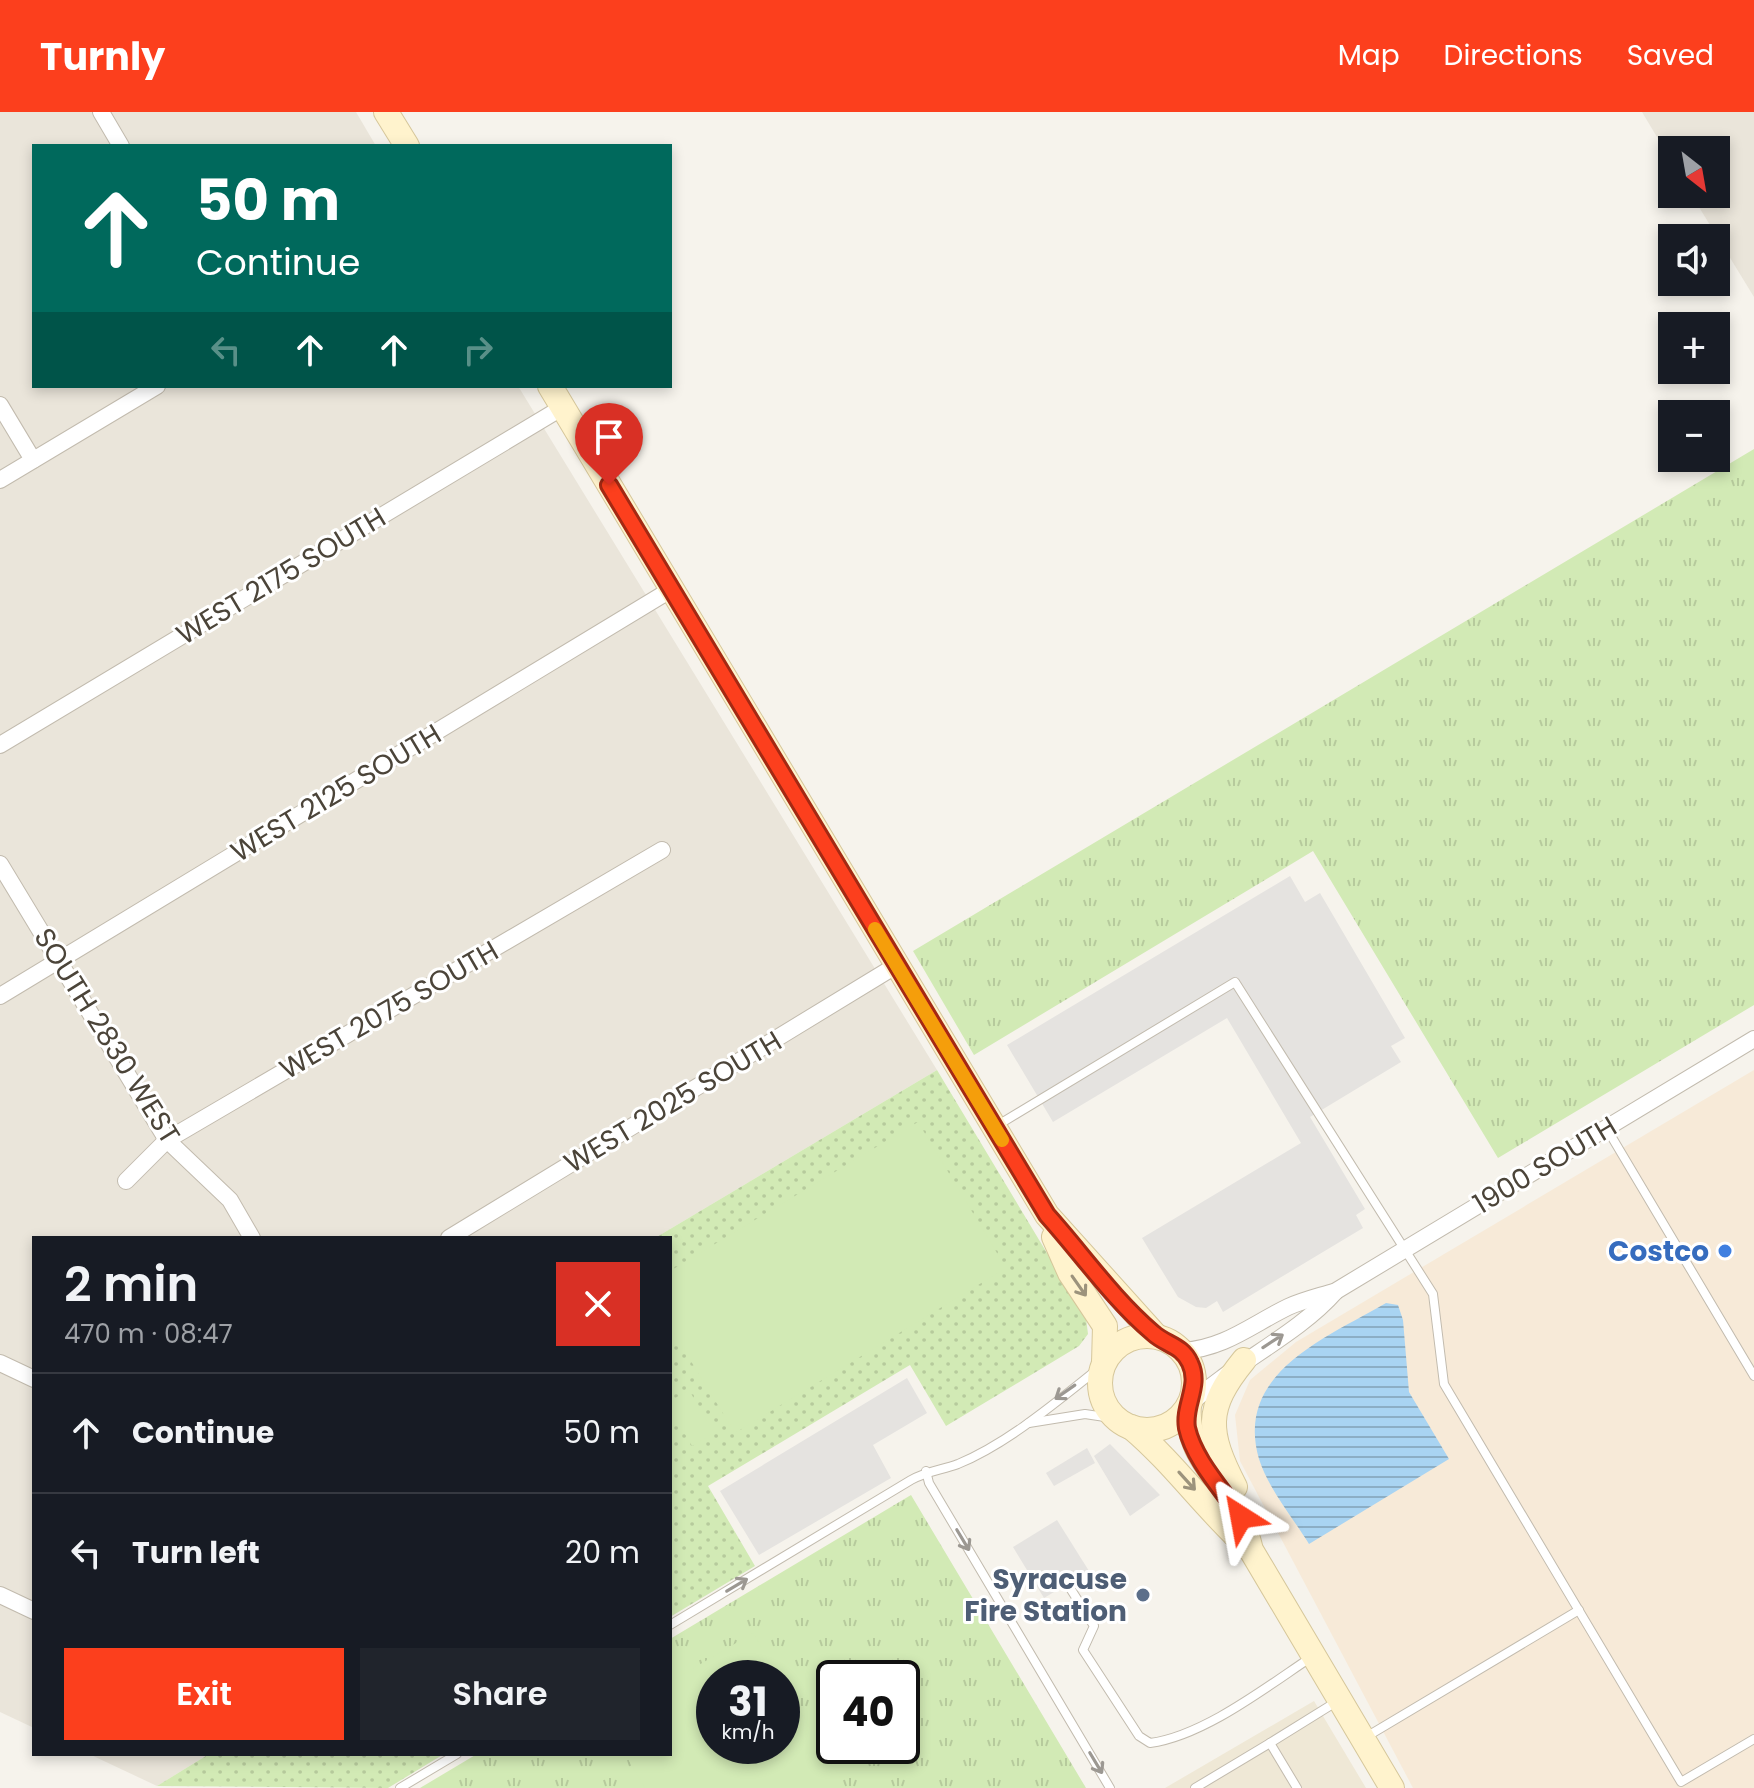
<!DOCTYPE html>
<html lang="en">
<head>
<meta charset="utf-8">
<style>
	body { margin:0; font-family:Poppins,sans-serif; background:#20242c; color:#f1f3f6; height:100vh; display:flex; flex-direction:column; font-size:30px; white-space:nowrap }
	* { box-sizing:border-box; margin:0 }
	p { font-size:26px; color:#9ea1a6 }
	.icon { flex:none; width:44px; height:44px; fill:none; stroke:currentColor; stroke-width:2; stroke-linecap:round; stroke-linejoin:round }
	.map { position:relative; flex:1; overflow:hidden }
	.side { position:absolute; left:32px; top:1124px; width:640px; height:520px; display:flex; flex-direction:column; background:#171b24; border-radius:0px; box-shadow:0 4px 12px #0003 }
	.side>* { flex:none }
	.hud { position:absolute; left:32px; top:32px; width:640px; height:244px; border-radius:0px; box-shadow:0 4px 12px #0003; background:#00695c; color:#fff; overflow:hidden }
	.needle { width:52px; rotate:149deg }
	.tools { position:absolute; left:1658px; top:24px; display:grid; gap:16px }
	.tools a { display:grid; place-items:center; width:72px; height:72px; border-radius:0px; background:#171b24; box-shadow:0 4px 12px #0003; font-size:40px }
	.speed { position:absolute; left:696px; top:1548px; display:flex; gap:16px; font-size:40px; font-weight:700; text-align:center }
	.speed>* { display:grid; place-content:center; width:104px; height:104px; border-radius:50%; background:#171b24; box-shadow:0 4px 12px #0003; line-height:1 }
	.speed small { font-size:20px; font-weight:400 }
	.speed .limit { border:4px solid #111; border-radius:12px; background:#fff; color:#111 }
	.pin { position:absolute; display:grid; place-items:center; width:68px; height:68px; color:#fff; margin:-82px -34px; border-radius:50% 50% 50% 0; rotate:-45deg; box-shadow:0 0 8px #0007 }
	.pin .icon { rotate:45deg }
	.me { position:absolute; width:88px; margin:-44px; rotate:326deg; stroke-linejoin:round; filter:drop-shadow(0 0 6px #0008) }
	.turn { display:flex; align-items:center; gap:28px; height:168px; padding:0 32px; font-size:36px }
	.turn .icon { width:104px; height:104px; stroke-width:2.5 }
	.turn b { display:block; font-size:56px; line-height:68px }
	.lanes { display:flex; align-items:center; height:76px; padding:0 32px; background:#0003; justify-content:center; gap:40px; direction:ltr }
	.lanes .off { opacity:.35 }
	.round { display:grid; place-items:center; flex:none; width:84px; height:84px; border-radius:0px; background:#20242c }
	.summary { display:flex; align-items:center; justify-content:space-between; height:136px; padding:0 32px }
	h1 { font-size:48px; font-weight:600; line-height:60px }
	.action { display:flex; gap:16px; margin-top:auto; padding:16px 32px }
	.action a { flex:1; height:92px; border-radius:0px; background:#fc3f1d; color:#fff; font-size:32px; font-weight:600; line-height:92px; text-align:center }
	.action a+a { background:#20242c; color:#f1f3f6 }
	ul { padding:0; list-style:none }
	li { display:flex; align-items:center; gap:24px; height:120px; padding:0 32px; border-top:2px solid #363941 }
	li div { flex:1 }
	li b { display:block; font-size:30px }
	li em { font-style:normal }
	header { display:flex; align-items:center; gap:48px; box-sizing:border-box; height:112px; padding:0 40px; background:#fc3f1d; color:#fff }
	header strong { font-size:38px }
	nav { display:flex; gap:44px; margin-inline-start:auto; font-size:28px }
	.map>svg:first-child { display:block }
</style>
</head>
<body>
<header>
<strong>Turnly</strong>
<nav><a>Map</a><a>Directions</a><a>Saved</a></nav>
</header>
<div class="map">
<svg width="1754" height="1676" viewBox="0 0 1754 1676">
	<defs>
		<pattern id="grass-tufts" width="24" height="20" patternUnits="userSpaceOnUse" patternTransform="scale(2)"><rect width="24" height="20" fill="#d2eab5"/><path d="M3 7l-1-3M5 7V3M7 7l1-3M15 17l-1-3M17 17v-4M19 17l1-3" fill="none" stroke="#b6ca9c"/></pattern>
		<pattern id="park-dots" width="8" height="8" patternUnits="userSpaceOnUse" patternTransform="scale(2)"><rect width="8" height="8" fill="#d2eab5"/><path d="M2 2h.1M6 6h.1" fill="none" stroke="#b6ca9c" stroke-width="1.8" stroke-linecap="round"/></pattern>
		<pattern id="water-rules" width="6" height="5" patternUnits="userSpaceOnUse" patternTransform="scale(2)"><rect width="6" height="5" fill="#a9d4f2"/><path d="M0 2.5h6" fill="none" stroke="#8caec5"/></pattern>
	</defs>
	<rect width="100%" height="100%" fill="#f6f3ec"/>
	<g fill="#eae5da">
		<polygon points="0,0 356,0 376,34 34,34 34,274 518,274 937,958 655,1126 34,1126 34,1616 0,1600"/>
		<polygon points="1642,0 1754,0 1754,185 1691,82 1716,82 1716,38 1672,38 1672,50"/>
		<polygon points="89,1642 209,1642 157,1674"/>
	</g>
	<polygon fill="#f7ead8" points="1754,958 1754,1676 1413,1676 1240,1349 1235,1303 1250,1268 1296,1230"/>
	<polygon fill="#efe8d6" points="1314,1589 1366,1676 1165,1676"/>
	<g fill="url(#grass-tufts)" fill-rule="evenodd">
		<polygon points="1754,337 1754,893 1498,1046 1313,739 974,943 913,839"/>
		<path d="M 911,1383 L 1086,1676 L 420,1676 L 477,1642 L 670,1642 L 670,1527 ZM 714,1566 L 782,1566 L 782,1634 L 714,1634 ZM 834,1566 L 902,1566 L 902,1634 L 834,1634 Z"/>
	</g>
	<g fill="url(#park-dots)">
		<polygon points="937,958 1086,1206 1088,1222 1079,1234 946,1314 910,1253 708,1374 755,1454 670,1505 670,1126 655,1126"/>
		<polygon points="209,1642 444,1642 388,1676 157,1674"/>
	</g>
	<g fill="#d2eab5">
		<polygon points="918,1010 1006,1156 735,1321 670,1215 670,1159"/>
		<polygon points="689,1278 714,1321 692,1334 670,1296 670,1289"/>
		<polygon points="753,1521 780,1566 714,1566 714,1634 782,1634 782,1569 846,1676 645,1676 625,1642 670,1642 670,1570"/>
	</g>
	<g fill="#e5e3e0">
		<polygon points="1290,764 1305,790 1320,781 1405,926 1391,934 1401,950 1310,1005 1365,1097 1356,1103 1363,1116 1223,1200 1217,1189 1206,1196 1196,1195 1178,1185 1142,1126 1301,1031 1227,906 1053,1010 1007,933"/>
		<polygon points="907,1266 927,1301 873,1333 891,1366 759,1443 720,1379"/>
		<polygon points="1110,1332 1160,1383 1130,1404 1094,1344"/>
		<polygon points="1087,1336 1095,1351 1054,1374 1046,1361"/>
		<polygon points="1057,1408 1089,1459 1044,1486 1013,1435"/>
	</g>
	<path fill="url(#water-rules)" d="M 1386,1191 L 1398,1193 L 1403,1208 L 1409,1280 L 1449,1347 L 1309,1432 C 1293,1406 1268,1376 1259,1347 C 1234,1261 1326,1226 1386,1191 Z"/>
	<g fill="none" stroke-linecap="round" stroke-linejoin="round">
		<g stroke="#c2bbae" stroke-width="10">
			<g id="lane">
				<polyline points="998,1013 1235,870 1433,1182 1444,1272 1681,1670 1754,1627"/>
				<polyline points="1607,1017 1754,1264"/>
				<polyline points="1029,1311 1085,1302 1118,1307"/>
				<polyline points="926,1359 929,1371 1110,1676"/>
				<path d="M 1065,1468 L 1094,1514 L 1083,1538 L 1139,1624 L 1150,1631 C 1203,1624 1265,1576 1310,1546"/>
				<path d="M 670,1513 L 911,1368 C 927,1359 942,1358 958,1352 C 1009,1331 1060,1287 1103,1253"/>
				<polyline points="1366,1625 1579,1498"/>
				<polyline points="400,1676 457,1642"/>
				<polyline points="1195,1676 1270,1631"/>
				<polyline points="1297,1676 1270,1631 1336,1590"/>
			</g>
		</g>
		<g stroke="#c2bbae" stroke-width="18">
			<g id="street">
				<polyline points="101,0 121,34"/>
				<polyline points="0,293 33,348"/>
				<polyline points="0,368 157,274"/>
				<polyline points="0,633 563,295"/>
				<polyline points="0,752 167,1028 230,1088 252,1126"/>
				<polyline points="0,884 672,477"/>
				<polyline points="126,1069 167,1028 662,738"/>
				<polyline points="449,1126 897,853"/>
				<path d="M 1183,1239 C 1225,1236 1251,1213 1288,1195 C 1303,1188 1321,1184 1336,1179 L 1754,927"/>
				<polyline points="0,1251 34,1267"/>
				<path d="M 1189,1293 C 1234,1251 1297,1223 1335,1180"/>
				<polyline points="0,1483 34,1499"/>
			</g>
		</g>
		<g stroke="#d6c79b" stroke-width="26">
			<g id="secondary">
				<polyline points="386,0 407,34"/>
				<polyline points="550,274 1047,1103 1156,1224"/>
				<polyline points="1054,1125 1070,1161 1105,1214 1104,1251"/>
				<circle cx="1147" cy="1271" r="47"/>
				<path d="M 1189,1293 C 1185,1340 1219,1365 1240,1403 C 1245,1413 1248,1427 1251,1438 L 1392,1676"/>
				<path d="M 1131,1315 C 1175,1352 1207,1399 1250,1437"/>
				<path d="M 1235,1375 C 1207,1320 1204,1297 1244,1248"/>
			</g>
		</g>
		<use href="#lane" stroke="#fff" stroke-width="8"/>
		<use href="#street" stroke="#fff" stroke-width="16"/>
		<use href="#secondary" stroke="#fff3cd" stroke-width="24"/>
	</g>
	<defs><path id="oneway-shaft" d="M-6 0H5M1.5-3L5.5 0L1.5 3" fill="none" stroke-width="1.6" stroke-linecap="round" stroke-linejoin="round" transform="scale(2)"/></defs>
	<g stroke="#9c937c">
		<use href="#oneway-shaft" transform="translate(1079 1174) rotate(55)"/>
		<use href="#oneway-shaft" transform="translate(1187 1369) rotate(48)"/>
	</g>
	<g stroke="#9c9892">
		<use href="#oneway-shaft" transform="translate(1273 1229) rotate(-33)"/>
		<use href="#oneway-shaft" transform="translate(1065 1280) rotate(145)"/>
		<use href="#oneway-shaft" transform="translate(963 1428) rotate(59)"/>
		<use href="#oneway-shaft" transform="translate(737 1473) rotate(-31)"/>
		<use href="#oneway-shaft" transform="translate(1096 1651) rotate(59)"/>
	</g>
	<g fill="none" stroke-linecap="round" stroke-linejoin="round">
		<g stroke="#a42913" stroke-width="20">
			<path id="route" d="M 609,373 L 1047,1103 C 1082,1142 1113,1187 1153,1221 C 1166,1233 1182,1233 1190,1251 C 1201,1274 1183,1293 1187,1316 C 1194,1348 1223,1378 1241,1405"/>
		</g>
		<use href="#route" stroke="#fc3f1d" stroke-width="14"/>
		<polyline stroke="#f59e0b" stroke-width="14" points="875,817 1002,1028"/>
	</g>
	<circle fill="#3f7fe0" stroke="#fff" stroke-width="3" cx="1725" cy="1139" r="8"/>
	<circle fill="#5c6f8a" stroke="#fff" stroke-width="3" cx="1143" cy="1483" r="8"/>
	<g text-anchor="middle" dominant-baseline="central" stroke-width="6" stroke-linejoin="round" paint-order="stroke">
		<g font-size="28" fill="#4b4439" stroke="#fff">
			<text transform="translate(281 464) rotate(-31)">WEST 2175 SOUTH</text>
			<text transform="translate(336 681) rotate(-31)">WEST 2125 SOUTH</text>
			<text transform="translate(389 898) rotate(-30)">WEST 2075 SOUTH</text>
			<text transform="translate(107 924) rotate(58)">SOUTH 2830 WEST</text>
			<text transform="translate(673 990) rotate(-31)">WEST 2025 SOUTH</text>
			<text transform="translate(1545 1053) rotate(-31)">1900 SOUTH</text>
		</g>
		<g font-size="28" font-weight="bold" fill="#366cbe" stroke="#fff" text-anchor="end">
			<text x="1709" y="1139">Costco</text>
		</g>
		<g font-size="28" font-weight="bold" fill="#4e5e75" stroke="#fff" text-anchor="end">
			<text x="1127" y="1467">Syracuse<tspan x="1127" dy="32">Fire Station</tspan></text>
		</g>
	</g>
</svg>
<div class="tools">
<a><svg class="needle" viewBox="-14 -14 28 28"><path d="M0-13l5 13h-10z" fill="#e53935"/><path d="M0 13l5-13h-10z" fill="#9ea1a6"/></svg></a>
<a><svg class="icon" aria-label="sound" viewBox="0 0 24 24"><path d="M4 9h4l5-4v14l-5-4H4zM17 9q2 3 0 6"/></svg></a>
<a>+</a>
<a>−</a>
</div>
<div class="speed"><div>31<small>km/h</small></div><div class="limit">40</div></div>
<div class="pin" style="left:609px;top:373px;background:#d93025"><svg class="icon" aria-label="arrive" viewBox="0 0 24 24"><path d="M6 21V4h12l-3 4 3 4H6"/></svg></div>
<svg class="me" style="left:1241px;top:1405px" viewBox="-20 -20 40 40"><path d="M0-17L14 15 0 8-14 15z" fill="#fc3f1d" stroke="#fff" stroke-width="4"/></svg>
<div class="hud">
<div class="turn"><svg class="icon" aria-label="ahead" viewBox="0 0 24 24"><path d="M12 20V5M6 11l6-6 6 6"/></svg><div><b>50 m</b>Continue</div></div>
<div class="lanes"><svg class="icon off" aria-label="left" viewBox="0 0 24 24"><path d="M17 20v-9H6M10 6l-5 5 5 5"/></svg><svg class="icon" aria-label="ahead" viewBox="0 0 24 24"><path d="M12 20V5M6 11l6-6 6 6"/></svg><svg class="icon" aria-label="ahead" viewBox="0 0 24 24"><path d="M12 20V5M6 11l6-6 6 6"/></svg><svg class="icon off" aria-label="right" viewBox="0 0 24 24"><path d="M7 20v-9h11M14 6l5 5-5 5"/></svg></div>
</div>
<section class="side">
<div class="summary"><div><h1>2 min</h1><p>470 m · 08:47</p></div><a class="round" style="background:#d93025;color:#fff"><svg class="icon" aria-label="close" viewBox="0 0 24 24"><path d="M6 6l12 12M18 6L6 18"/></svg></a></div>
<ul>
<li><svg class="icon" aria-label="ahead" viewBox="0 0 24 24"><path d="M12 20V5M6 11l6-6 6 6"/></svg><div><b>Continue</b></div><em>50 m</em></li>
<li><svg class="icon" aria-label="left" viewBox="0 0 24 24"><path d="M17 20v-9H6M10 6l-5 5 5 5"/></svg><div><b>Turn left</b></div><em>20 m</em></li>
</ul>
<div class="action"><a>Exit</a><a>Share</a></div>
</section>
</div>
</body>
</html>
